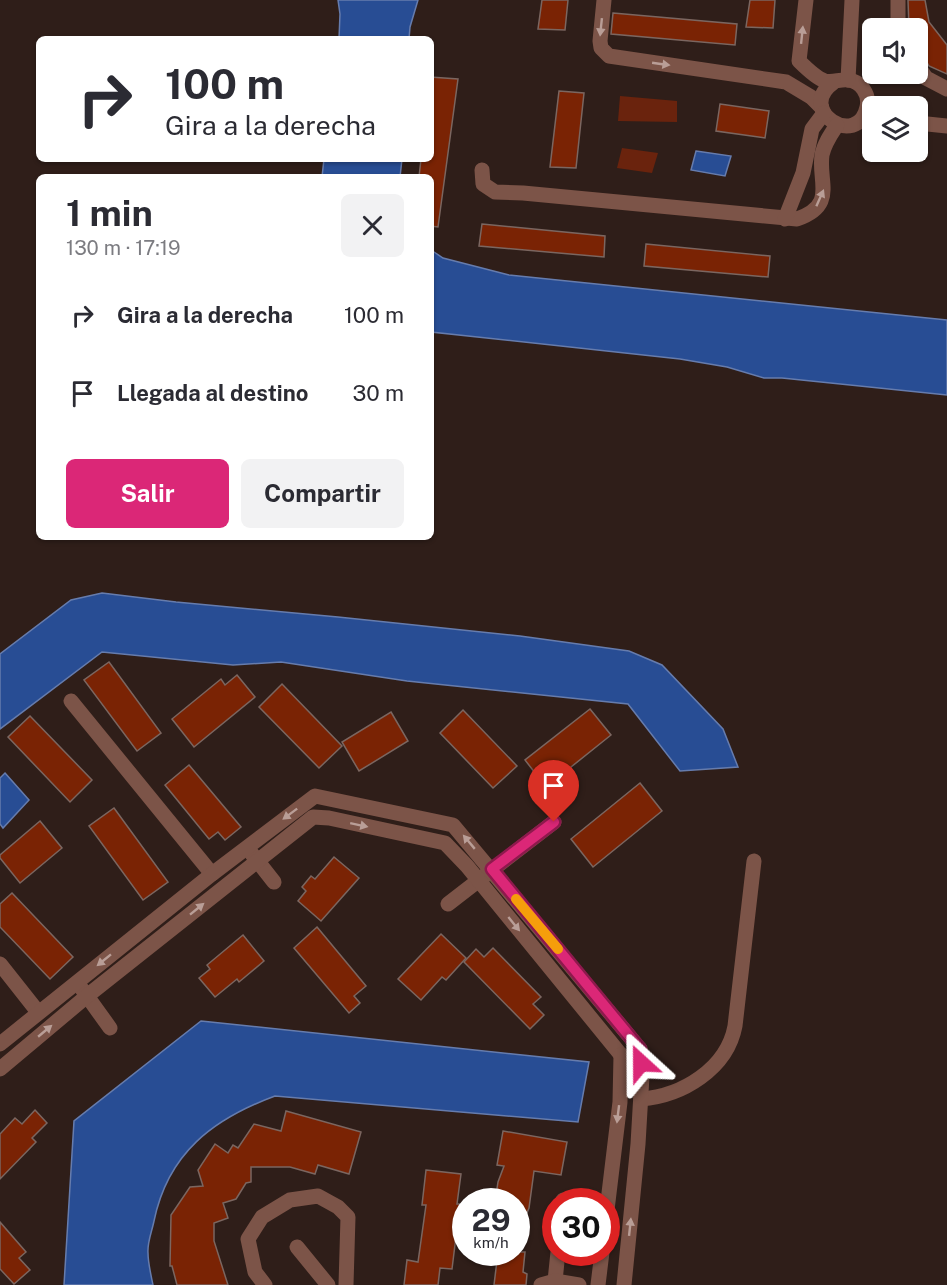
<!DOCTYPE html>
<html lang="es">
<head>
<meta charset="utf-8">
<style>
	body { margin:0; font-family:"Public Sans",sans-serif; background:#f2f2f3; color:#2b2b33; height:100vh; display:flex; flex-direction:column; font-size:22px; white-space:nowrap }
	* { box-sizing:border-box; margin:0 }
	p { font-size:20px; color:#7c7c81 }
	.icon { flex:none; width:33px; height:33px; fill:none; stroke:currentColor; stroke-width:2; stroke-linecap:round; stroke-linejoin:round }
	.map { position:relative; flex:1; overflow:hidden }
	.sheet { position:absolute; left:36px; top:174px; width:398px; height:366px; display:flex; flex-direction:column; background:#fff; border-radius:9px; box-shadow:0 2px 4px #0004 }
	.sheet>* { flex:none }
	.top-card { position:absolute; left:36px; top:36px; width:398px; height:126px; border-radius:9px; box-shadow:0 2px 4px #0004; background:#fff; color:#2b2b33; overflow:hidden }
	.tools { position:absolute; left:862px; top:18px; display:grid; gap:12px }
	.tools a { display:grid; place-items:center; width:66px; height:66px; border-radius:9px; background:#fff; box-shadow:0 2px 4px #0004; font-size:30px }
	.speed { position:absolute; left:452px; top:1188px; display:flex; gap:12px; font-size:30px; font-weight:700; text-align:center }
	.speed>* { display:grid; place-content:center; width:78px; height:78px; border-radius:50%; background:#fff; box-shadow:0 2px 4px #0004; line-height:1 }
	.speed small { font-size:15px; font-weight:400 }
	.speed .limit { border:9px solid #d22; background:#fff; color:#111 }
	.pin { position:absolute; display:grid; place-items:center; width:51px; height:51px; color:#fff; margin:-62px -26px; border-radius:50% 50% 50% 0; rotate:-45deg; box-shadow:0 0 6px #0007 }
	.pin .icon { rotate:45deg }
	.me { position:absolute; width:66px; margin:-33px; rotate:336deg; stroke-linejoin:round; filter:drop-shadow(0 0 4px #0008) }
	.turn { display:flex; align-items:center; gap:21px; height:126px; padding:0 30px; font-size:27px }
	.turn .icon { width:78px; height:78px; stroke-width:2.5 }
	.turn b { display:block; font-size:42px; line-height:51px }
	.round { display:grid; place-items:center; flex:none; width:63px; height:63px; border-radius:9px; background:#f2f2f3 }
	.head { display:flex; align-items:center; justify-content:space-between; height:102px; padding:0 30px }
	h1 { font-size:36px; font-weight:700; line-height:45px }
	.button { display:flex; gap:12px; margin-top:auto; padding:12px 30px }
	.button a { flex:1; height:69px; border-radius:9px; background:#db2777; color:#fff; font-size:24px; font-weight:700; line-height:69px; text-align:center }
	.button a+a { background:#f2f2f3; color:#2b2b33 }
	ul { padding:0; list-style:none }
	li { display:flex; align-items:center; gap:18px; height:78px; padding:0 30px }
	li div { flex:1 }
	li b { display:block; font-size:22px }
	li em { font-style:normal }
	.map>svg:first-child { display:block }
</style>
</head>
<body>
<div class="map">
<svg width="947" height="1285" viewBox="0 0 947 1285">
	<rect width="100%" height="100%" fill="#2f1e19"/>
	<g fill="#6a230d">
		<polygon points="620,96 677,101 677,122 618,121"/>
		<polygon points="622,148 658,153 652,173 617,168"/>
	</g>
	<g fill="#284d94" stroke="#667cad" stroke-width="1.5">
		<polygon points="338,0 418,0 410,27 409,39 339,39 340,14"/>
		<polygon points="696,151 731,156 725,176 691,170"/>
		<polygon points="324,159 402,159 400,177 322,177"/>
		<polygon points="431,250 443,258 509,275 947,320 947,395 782,378 764,378 727,367 680,359 431,332"/>
		<polygon points="102,593 176,602 338,617 520,636 629,651 662,665 723,729 738,767 680,771 628,704 407,681 281,662 233,665 102,652 0,729 0,654 71,600"/>
		<polygon points="5,773 29,800 3,828 0,824 0,778"/>
		<path d="M 201,1021 L 589,1062 L 578,1122 L 275,1096 C 213,1119 168,1153 154,1221 C 152,1231 147,1243 148,1253 C 148,1263 151,1275 153,1285 L 64,1285 L 74,1121 Z"/>
	</g>
	<g fill="#7a2304" stroke="#7b6660" stroke-width="1.5">
		<polygon points="542,0 568,0 565,30 538,29"/>
		<polygon points="750,0 775,0 773,28 746,27"/>
		<polygon points="908,0 925,0 929,22 947,45 947,74 929,66 918,48 918,28 909,28"/>
		<polygon points="613,13 737,24 735,45 611,34"/>
		<polygon points="430,77 458,79 438,227 430,226 430,177 419,177 421,159 430,159"/>
		<polygon points="559,91 584,93 576,168 550,167"/>
		<polygon points="720,104 769,111 765,138 716,131"/>
		<polygon points="482,224 605,236 604,257 479,246"/>
		<polygon points="646,244 770,256 768,277 644,266"/>
		<polygon points="109,662 161,733 137,751 84,680"/>
		<polygon points="237,675 255,697 194,747 172,719 221,679 225,685"/>
		<polygon points="282,684 342,746 319,768 259,707"/>
		<polygon points="590,709 611,735 546,787 525,760"/>
		<polygon points="463,710 517,766 493,788 440,733"/>
		<polygon points="391,712 408,741 359,771 342,742"/>
		<polygon points="30,716 92,780 70,802 8,737"/>
		<polygon points="189,765 241,827 225,840 218,832 209,839 165,785"/>
		<polygon points="640,783 662,811 593,867 571,839"/>
		<polygon points="114,808 168,882 143,900 89,826"/>
		<polygon points="40,821 62,848 20,883 0,858 0,855"/>
		<polygon points="334,857 359,878 321,921 298,901 306,891 302,887 311,876 315,879"/>
		<polygon points="12,893 73,957 50,979 0,927 0,904"/>
		<polygon points="317,927 366,986 354,996 360,1003 349,1013 294,948"/>
		<polygon points="441,934 466,958 446,980 442,977 421,1000 398,979"/>
		<polygon points="243,935 264,961 239,982 237,979 215,997 199,978 210,969 207,965"/>
		<polygon points="493,948 541,997 533,1004 544,1015 530,1029 464,962 476,949 484,957"/>
		<polygon points="35,1110 47,1123 32,1138 36,1142 0,1179 0,1134 15,1118 22,1124"/>
		<polygon points="286,1111 361,1132 349,1174 318,1165 315,1174 290,1167 251,1167 251,1182 246,1183 236,1199 223,1203 228,1218 214,1223 214,1241 228,1285 177,1285 172,1266 170,1266 171,1215 190,1187 203,1186 198,1170 215,1144 228,1153 233,1145 238,1148 254,1124 281,1131"/>
		<polygon points="503,1131 567,1142 561,1175 534,1171 529,1208 516,1239 516,1202 495,1202 498,1182 504,1166 497,1165"/>
		<polygon points="426,1170 461,1174 457,1204 460,1204 452,1269 440,1268 438,1285 404,1285 407,1260 418,1262 426,1205 422,1205"/>
		<polygon points="0,1222 26,1252 19,1258 30,1270 14,1284 0,1269"/>
		<polygon points="498,1252 525,1252 523,1272 527,1274 526,1285 494,1285"/>
	</g>
	<g fill="none" stroke-linecap="round" stroke-linejoin="round">
		<g stroke="#7c5448" stroke-width="15">
			<polyline points="604,0 600,41 601,48 609,56 786,82 811,97 822,108"/>
			<path d="M 806,0 L 799,61 C 806,68 816,78 825,81 C 833,83 840,79 848,80 C 861,81 870,95 867,107 C 858,150 794,110 834,82"/>
			<polyline points="898,0 898,20 900,28"/>
			<polyline points="918,66 926,78 947,89"/>
			<polyline points="848,80 852,0"/>
			<polyline points="918,123 947,126"/>
			<path d="M 482,170 L 483,184 L 495,192 L 523,193 L 797,219 C 837,205 818,182 822,155 C 824,144 831,134 837,125"/>
			<polyline points="785,219 803,173 812,129 824,113"/>
			<polyline points="71,701 212,874"/>
			<polyline points="252,854 274,882"/>
			<polyline points="448,904 554,822"/>
			<polyline points="0,964 38,1012"/>
			<polyline points="82,989 110,1028"/>
			<polyline points="0,1044 212,874 315,796 453,825 640,1049"/>
			<polyline points="0,1069 87,996 313,817 329,818 445,843 467,866 621,1055"/>
			<path d="M 641,1099 C 682,1096 727,1069 735,1026 L 754,861"/>
			<polyline points="562,1202 563,1200"/>
			<polyline points="606,1218 620,1102 621,1055"/>
			<polyline points="297,1247 328,1285"/>
			<polyline points="555,1281 558,1252"/>
			<polyline points="265,1285 255,1272 248,1239 262,1217 290,1200 318,1196 338,1207 348,1217 346,1285"/>
			<polyline points="541,1285 555,1281 579,1285"/>
			<polyline points="598,1285 602,1252"/>
			<polyline points="624,1285 638,1144 642,1076 640,1049"/>
		</g>
	</g>
	<defs><path id="oneway-solid" d="M-6-.8H1V-3.2L6.5 0L1 3.2V.8H-6Z" transform="scale(1.5)"/></defs>
	<g fill="#b99e97">
		<use href="#oneway-solid" transform="translate(601 27) rotate(96)"/>
		<use href="#oneway-solid" transform="translate(802 35) rotate(-84)"/>
		<use href="#oneway-solid" transform="translate(661 64) rotate(8)"/>
		<use href="#oneway-solid" transform="translate(820 198) rotate(-66)"/>
		<use href="#oneway-solid" transform="translate(290 814) rotate(143)"/>
		<use href="#oneway-solid" transform="translate(359 825) rotate(12)"/>
		<use href="#oneway-solid" transform="translate(469 842) rotate(-130)"/>
		<use href="#oneway-solid" transform="translate(197 909) rotate(-39)"/>
		<use href="#oneway-solid" transform="translate(514 924) rotate(51)"/>
		<use href="#oneway-solid" transform="translate(104 960) rotate(141)"/>
		<use href="#oneway-solid" transform="translate(45 1031) rotate(-40)"/>
		<use href="#oneway-solid" transform="translate(618 1114) rotate(97)"/>
		<use href="#oneway-solid" transform="translate(630 1227) rotate(-84)"/>
	</g>
	<g fill="none" stroke-linecap="round" stroke-linejoin="round">
		<g stroke="#8e194d" stroke-width="15">
			<polyline id="route" points="554,822 492,869 640,1049 641,1063"/>
		</g>
		<use href="#route" stroke="#db2777" stroke-width="10"/>
		<polyline stroke="#f59e0b" stroke-width="10" points="516,899 558,949"/>
	</g>
</svg>
<div class="tools">
<a><svg class="icon" aria-label="sound" viewBox="0 0 24 24"><path d="M4 9h4l5-4v14l-5-4H4zM17 9q2 3 0 6"/></svg></a>
<a><svg class="icon" aria-label="layers" viewBox="0 0 24 24"><path d="M12 4l9 5-9 5-9-5zM3 14l9 5 9-5"/></svg></a>
</div>
<div class="speed"><div>29<small>km/h</small></div><div class="limit">30</div></div>
<div class="pin" style="left:554px;top:822px;background:#d93025"><svg class="icon" aria-label="arrive" viewBox="0 0 24 24"><path d="M6 21V4h12l-3 4 3 4H6"/></svg></div>
<svg class="me" style="left:641px;top:1063px" viewBox="-20 -20 40 40"><path d="M0-17L14 15 0 8-14 15z" fill="#db2777" stroke="#fff" stroke-width="4"/></svg>
<div class="top-card">
<div class="turn"><svg class="icon" aria-label="right" viewBox="0 0 24 24"><path d="M7 20v-9h11M14 6l5 5-5 5"/></svg><div><b>100 m</b>Gira a la derecha</div></div>
</div>
<section class="sheet">
<div class="head"><div><h1>1 min</h1><p>130 m · 17:19</p></div><a class="round"><svg class="icon" aria-label="close" viewBox="0 0 24 24"><path d="M6 6l12 12M18 6L6 18"/></svg></a></div>
<ul>
<li><svg class="icon" aria-label="right" viewBox="0 0 24 24"><path d="M7 20v-9h11M14 6l5 5-5 5"/></svg><div><b>Gira a la derecha</b></div><em>100 m</em></li>
<li><svg class="icon" aria-label="arrive" viewBox="0 0 24 24"><path d="M6 21V4h12l-3 4 3 4H6"/></svg><div><b>Llegada al destino</b></div><em>30 m</em></li>
</ul>
<div class="button"><a>Salir</a><a>Compartir</a></div>
</section>
</div>
</body>
</html>
